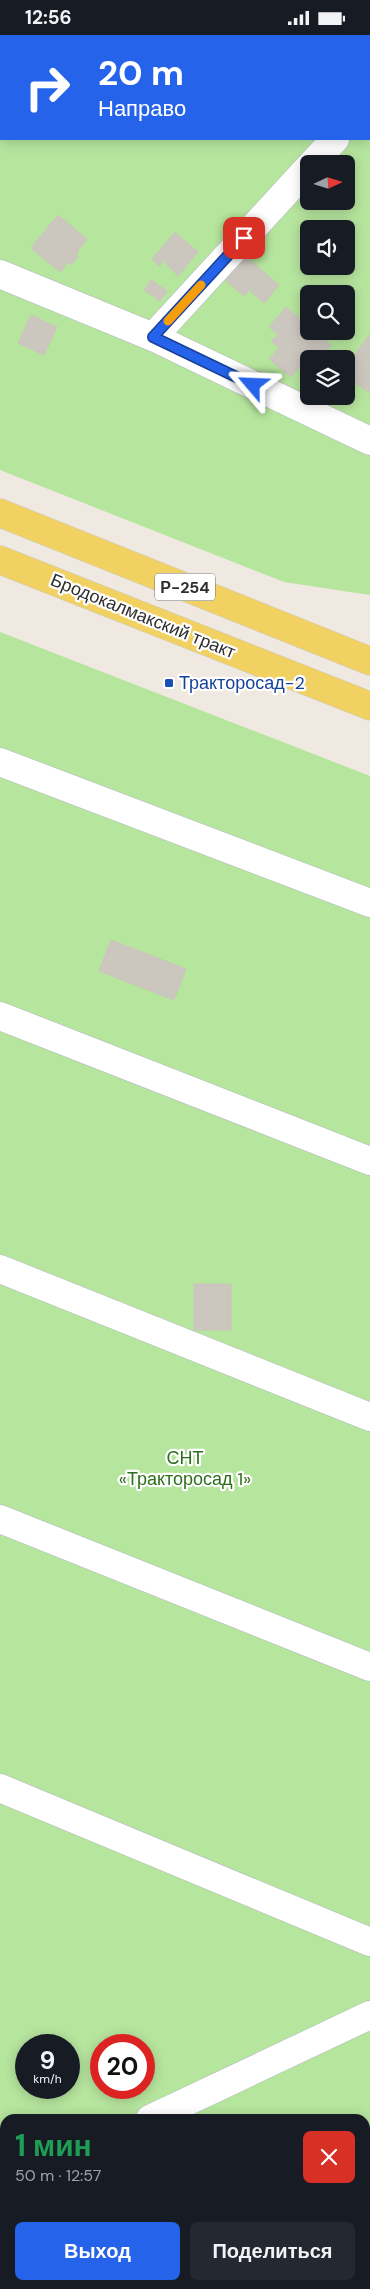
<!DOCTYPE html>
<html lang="ru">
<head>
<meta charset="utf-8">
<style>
	body { margin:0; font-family:"DM Sans",sans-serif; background:#242831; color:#f1f3f6; height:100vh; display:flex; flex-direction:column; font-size:19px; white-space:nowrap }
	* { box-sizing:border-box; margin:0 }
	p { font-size:16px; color:#9ea1a6 }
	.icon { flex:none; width:28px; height:28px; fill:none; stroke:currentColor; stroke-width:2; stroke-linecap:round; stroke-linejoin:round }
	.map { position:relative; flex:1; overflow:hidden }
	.sheet { position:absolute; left:0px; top:2079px; width:370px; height:176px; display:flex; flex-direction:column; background:#171b24; border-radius:15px 15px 0 0; box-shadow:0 2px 12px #0003 }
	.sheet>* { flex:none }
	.banner { position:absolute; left:0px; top:0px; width:370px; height:105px; box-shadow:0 2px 12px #0003; background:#2563eb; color:#fff; overflow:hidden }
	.needle { width:32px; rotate:86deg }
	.controls { position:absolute; left:300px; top:120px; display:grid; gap:10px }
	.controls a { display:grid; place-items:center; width:55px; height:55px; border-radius:8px; background:#171b24; box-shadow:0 2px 12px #0003; font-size:25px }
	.speed { position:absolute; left:15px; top:1999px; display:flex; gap:10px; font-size:25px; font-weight:700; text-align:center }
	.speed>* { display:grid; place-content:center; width:65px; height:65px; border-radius:50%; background:#171b24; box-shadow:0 2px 12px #0003; line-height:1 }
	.speed small { font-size:12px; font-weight:400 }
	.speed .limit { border:8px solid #d22; background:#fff; color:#111 }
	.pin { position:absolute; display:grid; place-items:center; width:42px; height:42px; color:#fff; margin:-21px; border-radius:10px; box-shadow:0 2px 8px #0006 }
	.me { position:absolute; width:55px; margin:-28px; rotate:296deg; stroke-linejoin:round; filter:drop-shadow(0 0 4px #0008) }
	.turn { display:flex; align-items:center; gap:18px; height:105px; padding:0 15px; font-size:22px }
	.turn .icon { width:65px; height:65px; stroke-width:2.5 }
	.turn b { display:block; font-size:35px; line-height:42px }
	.round { display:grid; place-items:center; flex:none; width:52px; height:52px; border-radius:8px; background:#242831 }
	.summary { display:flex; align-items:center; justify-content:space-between; height:85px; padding:0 15px }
	h1 { font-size:30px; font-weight:700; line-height:38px; color:#1e9e55 }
	.action { display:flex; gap:10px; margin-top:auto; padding:10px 15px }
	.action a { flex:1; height:58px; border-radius:8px; background:#2563eb; color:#fff; font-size:20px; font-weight:700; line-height:58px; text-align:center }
	.action a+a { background:#242831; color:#f1f3f6 }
	.status { display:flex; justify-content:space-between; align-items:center; height:35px; padding:0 25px; background:#171b24; direction:ltr }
	.status svg { height:14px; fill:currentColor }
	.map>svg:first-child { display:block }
</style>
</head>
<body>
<div class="status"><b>12:56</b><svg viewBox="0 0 49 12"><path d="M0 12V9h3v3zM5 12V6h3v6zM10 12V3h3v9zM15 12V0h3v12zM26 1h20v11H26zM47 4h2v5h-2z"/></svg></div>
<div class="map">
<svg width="370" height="2254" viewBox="0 0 370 2254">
	<rect width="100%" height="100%" fill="#efe9e1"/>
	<g fill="#b6e59e" fill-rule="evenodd">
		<path d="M 0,0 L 370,0 L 370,560 L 284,547 L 0,435 ZM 1,1 L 369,1 L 369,104 L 1,104 ZM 309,129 L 346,129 L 346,166 L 309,166 ZM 309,194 L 346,194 L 346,231 L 309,231 ZM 309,259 L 346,259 L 346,296 L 309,296 ZM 309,324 L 346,324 L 346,361 L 309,361 Z"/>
		<path d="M 0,597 L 370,741 L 370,2254 L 0,2254 ZM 26,2010 L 69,2010 L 69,2052 L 26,2052 ZM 101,2010 L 144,2010 L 144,2052 L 101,2052 ZM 5,2084 L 365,2084 L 365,2250 L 5,2250 Z"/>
	</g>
	<g fill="#cbc7bf" stroke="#cbc5ba">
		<polygon points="58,180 87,204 77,217 78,222 72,229 67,228 60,237 31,213"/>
		<polygon points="175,197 198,217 178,241 163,226 159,231 152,224"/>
		<polygon points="233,210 279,250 264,268 249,255 244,261 213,235"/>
		<polygon points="151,245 167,256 160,266 144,255"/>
		<polygon points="286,272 309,291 309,296 314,296 331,310 320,324 309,324 309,338 300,331 291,342 269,324 279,313 271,306 278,299 269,292"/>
		<polygon points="31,280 57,292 44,320 18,308"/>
		<polygon points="370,299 370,358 346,341 346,331"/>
		<polygon points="111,905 186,934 174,965 99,936"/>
		<rect x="194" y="1249" width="37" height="46"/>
	</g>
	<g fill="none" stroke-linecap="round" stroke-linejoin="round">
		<g stroke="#b4b7c1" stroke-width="29">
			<g id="minor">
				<polyline points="28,1 29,0"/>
				<polyline points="0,31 1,30"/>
				<polyline points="369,67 370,66"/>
				<polyline points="312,129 335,104"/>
				<polyline points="0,239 153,302 370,406"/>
				<polyline points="153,302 309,132"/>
				<polyline points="0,727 370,868"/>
				<polyline points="0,981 370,1126"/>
				<polyline points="0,1234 370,1382"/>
				<polyline points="0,1484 370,1632"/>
				<polyline points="0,1753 370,1907"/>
				<polyline points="150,2084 370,1980"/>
				<polyline points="0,2152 5,2150"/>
				<polyline points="365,2194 370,2191"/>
				<polyline points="265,2250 266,2254"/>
				<polyline points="235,2254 245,2250"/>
			</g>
		</g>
		<g stroke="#c9c9c9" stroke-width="29">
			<g id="major">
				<polyline points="0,478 370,626"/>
				<polyline points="0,525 370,671"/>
			</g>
		</g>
		<use href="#minor" stroke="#fff" stroke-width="28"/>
		<use href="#major" stroke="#f2d163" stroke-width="28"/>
	</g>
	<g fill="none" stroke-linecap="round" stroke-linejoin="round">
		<g stroke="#184099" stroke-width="12">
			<polyline id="route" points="244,203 153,302 253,350"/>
		</g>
		<use href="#route" stroke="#2563eb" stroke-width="9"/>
		<polyline stroke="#f59e0b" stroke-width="9" points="168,286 201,250"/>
	</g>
	<rect fill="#1a4fb4" stroke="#fff" stroke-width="2" x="164" y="643" width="10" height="10" rx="2.5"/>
	<g text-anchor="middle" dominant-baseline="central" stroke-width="4.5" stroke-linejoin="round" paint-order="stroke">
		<rect fill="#fff" stroke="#6d6d6d" stroke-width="1" x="155" y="538.5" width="60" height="27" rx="4"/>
		<g font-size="16" font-weight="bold" fill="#2e2e2e">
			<text x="185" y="552">Р-254</text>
		</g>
		<g font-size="18" fill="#2e2e2e" stroke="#fff">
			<text transform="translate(143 581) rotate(22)">Бродокалмакский тракт</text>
		</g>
		<g font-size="18" fill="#164399" stroke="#fff" text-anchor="start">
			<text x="179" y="648">Тракторосад-2</text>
		</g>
		<g font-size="18" fill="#2c6e1b" stroke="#fff">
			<text x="185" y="1423">СНТ<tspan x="185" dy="21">«Тракторосад 1»</tspan></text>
		</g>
	</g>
</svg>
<div class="controls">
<a><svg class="needle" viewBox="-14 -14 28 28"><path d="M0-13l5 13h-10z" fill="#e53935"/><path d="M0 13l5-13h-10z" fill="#9ea1a6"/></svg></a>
<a><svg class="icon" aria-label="sound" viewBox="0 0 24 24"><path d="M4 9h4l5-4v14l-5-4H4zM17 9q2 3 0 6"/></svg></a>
<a><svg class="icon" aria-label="search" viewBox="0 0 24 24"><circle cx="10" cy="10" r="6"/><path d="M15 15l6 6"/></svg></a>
<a><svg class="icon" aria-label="layers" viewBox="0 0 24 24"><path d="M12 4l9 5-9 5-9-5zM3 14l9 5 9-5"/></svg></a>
</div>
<div class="speed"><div>9<small>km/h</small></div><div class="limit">20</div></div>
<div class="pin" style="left:244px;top:203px;background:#d93025"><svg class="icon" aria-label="arrive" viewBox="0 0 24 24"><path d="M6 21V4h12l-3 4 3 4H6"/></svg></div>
<svg class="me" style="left:253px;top:350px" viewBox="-20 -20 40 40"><path d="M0-17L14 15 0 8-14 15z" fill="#2563eb" stroke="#fff" stroke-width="4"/></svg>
<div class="banner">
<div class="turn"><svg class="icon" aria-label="right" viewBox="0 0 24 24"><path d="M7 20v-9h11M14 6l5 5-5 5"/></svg><div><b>20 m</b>Направо</div></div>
</div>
<section class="sheet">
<div class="summary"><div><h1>1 мин</h1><p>50 m · 12:57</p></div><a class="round" style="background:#d93025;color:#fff"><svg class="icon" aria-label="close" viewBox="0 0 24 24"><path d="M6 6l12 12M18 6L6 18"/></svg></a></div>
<div class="action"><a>Выход</a><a>Поделиться</a></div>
</section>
</div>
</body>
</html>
